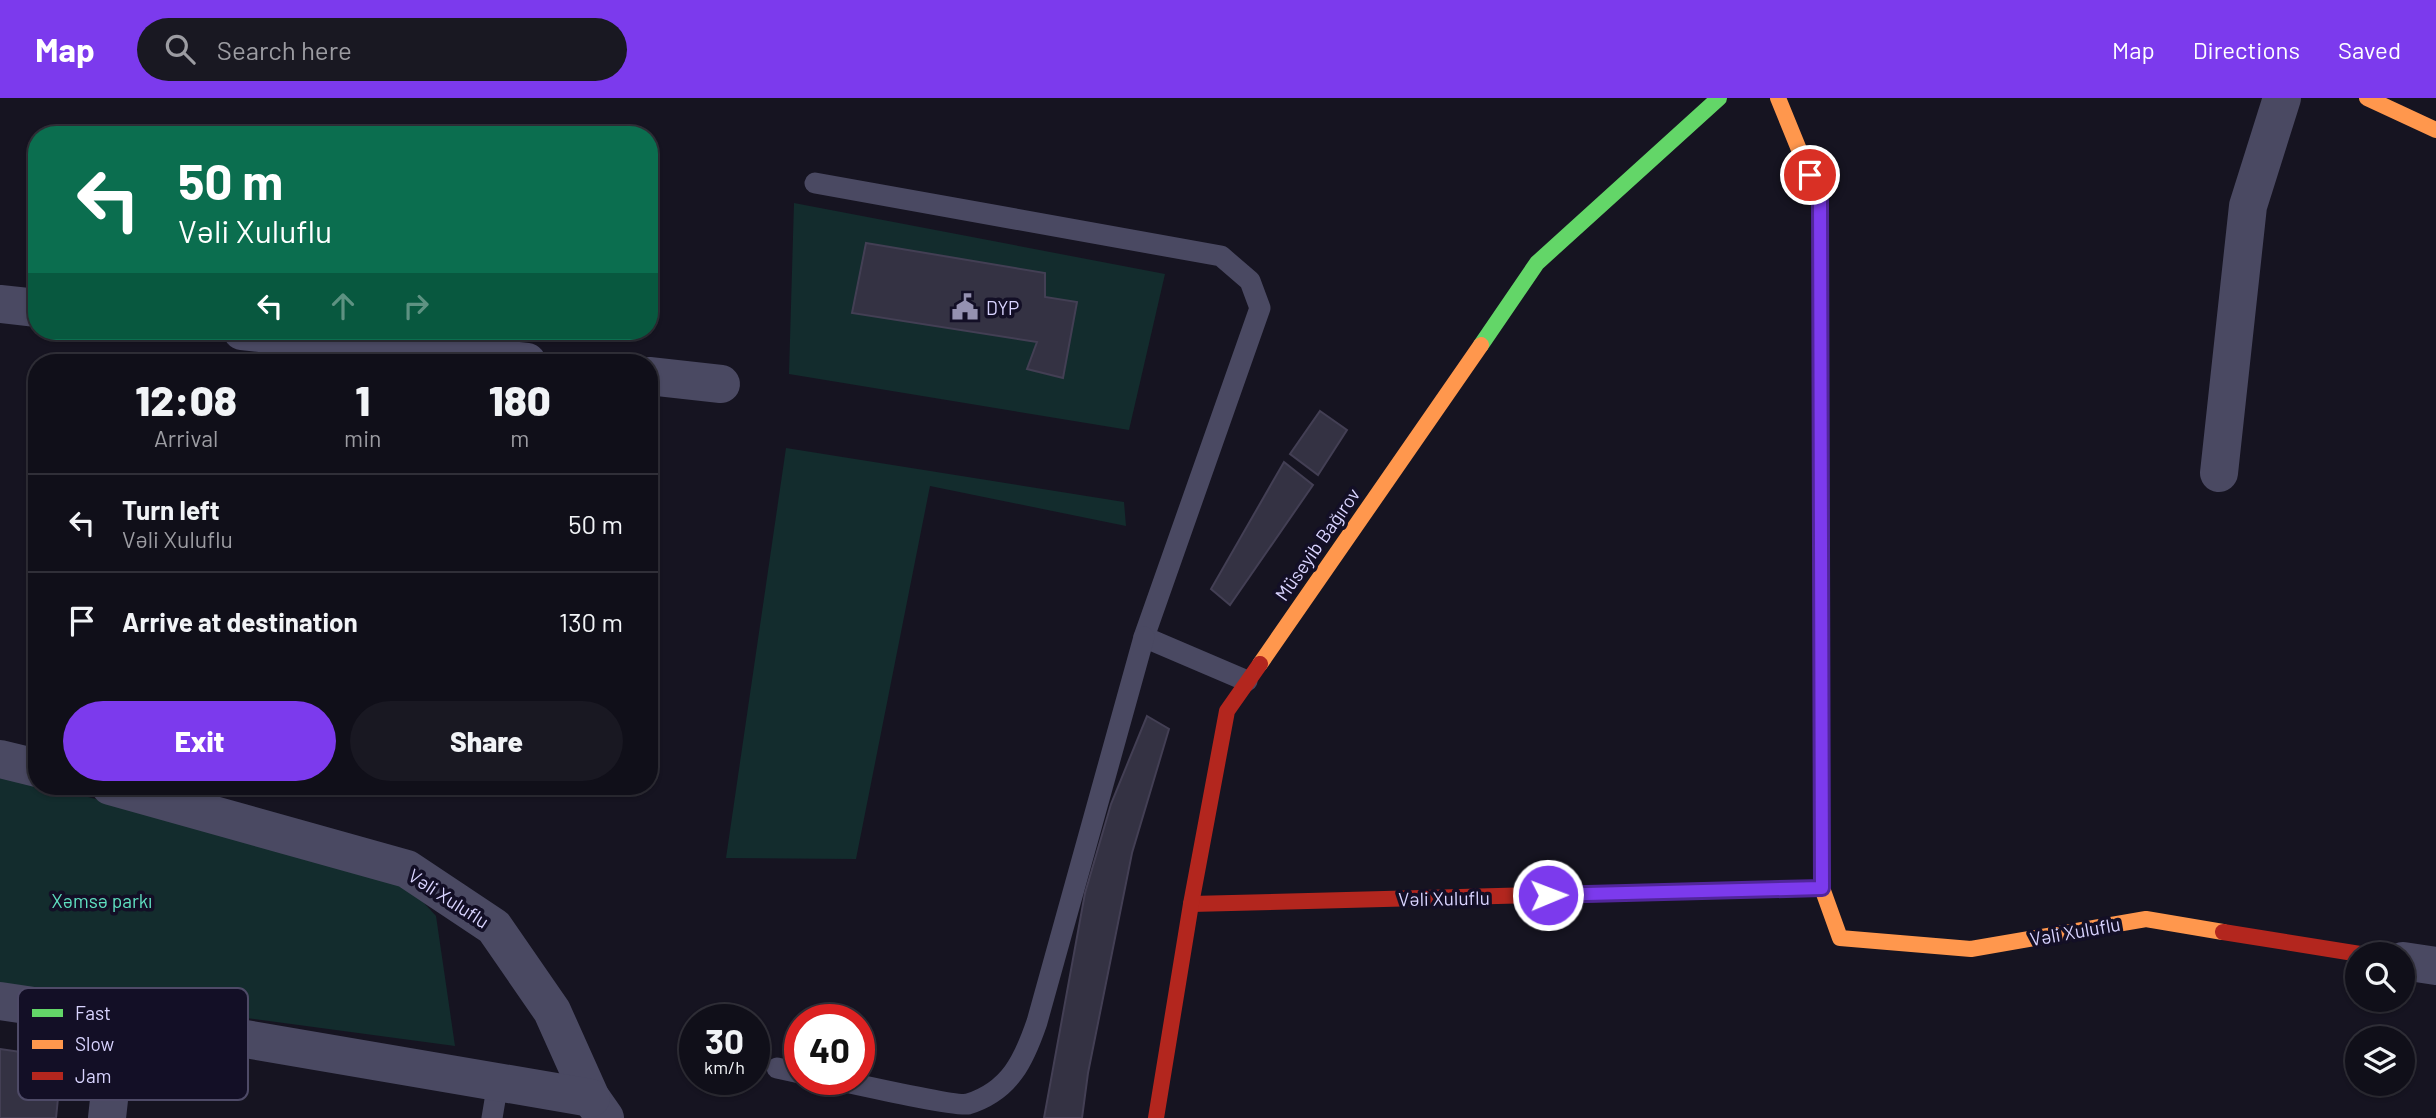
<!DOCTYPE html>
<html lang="en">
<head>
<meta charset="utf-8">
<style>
	body { margin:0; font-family:Barlow,sans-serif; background:#191822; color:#f1f3f6; height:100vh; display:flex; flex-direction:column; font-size:26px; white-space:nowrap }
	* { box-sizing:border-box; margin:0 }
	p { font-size:23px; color:#9c9ca2 }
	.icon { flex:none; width:38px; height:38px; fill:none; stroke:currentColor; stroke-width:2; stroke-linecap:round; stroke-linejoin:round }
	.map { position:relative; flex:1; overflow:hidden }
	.sheet { position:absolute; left:28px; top:256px; width:630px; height:441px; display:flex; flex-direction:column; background:#100f19; border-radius:28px; box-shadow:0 2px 5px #0004,0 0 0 2px #302f38 }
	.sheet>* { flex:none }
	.top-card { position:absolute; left:28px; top:28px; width:630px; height:214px; border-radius:28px; box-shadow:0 2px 5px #0004,0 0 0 2px #302f38; background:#0b6e4f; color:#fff; overflow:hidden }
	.tools { position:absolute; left:2345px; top:844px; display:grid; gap:14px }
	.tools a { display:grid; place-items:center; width:70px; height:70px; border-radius:50%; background:#100f19; box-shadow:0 2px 5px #0004,0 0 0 2px #302f38; font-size:35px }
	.speed { position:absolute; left:679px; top:906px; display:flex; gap:14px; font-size:35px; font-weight:700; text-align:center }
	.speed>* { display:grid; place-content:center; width:91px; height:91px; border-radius:50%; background:#100f19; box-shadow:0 2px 5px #0004,0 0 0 2px #302f38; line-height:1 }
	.speed small { font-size:18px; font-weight:400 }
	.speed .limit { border:10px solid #d22; background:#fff; color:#111 }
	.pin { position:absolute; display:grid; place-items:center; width:60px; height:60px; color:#fff; margin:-30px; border:4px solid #fff; border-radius:50%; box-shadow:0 2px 7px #0007 }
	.me { position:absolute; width:77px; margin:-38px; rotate:89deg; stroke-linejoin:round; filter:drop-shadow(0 0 5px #0008) }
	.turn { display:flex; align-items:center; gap:24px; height:147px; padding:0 35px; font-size:32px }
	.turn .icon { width:91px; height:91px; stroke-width:2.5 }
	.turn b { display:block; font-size:49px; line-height:60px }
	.lanes { display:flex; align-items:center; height:66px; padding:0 35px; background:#0003; justify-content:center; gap:35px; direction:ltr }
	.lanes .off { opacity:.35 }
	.eta { display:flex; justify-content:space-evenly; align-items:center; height:119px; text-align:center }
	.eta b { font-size:42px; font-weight:800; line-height:49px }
	.action { display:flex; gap:14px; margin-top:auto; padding:14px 35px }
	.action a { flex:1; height:80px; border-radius:42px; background:#7c3aed; color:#fff; font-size:28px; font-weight:800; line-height:80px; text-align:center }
	.action a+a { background:#191822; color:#f1f3f6 }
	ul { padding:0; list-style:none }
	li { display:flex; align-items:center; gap:21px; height:98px; padding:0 35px; border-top:2px solid #302f38 }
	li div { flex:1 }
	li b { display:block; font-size:26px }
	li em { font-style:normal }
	header { display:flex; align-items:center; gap:42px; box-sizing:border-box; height:98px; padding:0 35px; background:#7c3aed; color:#fff }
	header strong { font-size:33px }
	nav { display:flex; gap:38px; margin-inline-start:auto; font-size:24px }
	.search { width:490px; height:63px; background:#191822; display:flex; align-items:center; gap:18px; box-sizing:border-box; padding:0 24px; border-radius:38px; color:#9c9ca2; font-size:26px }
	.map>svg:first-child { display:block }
</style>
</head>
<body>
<header>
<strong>Map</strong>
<div class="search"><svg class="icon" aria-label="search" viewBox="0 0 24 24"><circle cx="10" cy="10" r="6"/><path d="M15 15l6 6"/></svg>Search here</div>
<nav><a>Map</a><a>Directions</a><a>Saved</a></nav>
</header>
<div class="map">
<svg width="2436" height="1020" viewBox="0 0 2436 1020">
	<rect width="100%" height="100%" fill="#161421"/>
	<g fill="#132c2d">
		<polygon points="794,105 1165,176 1129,332 789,276"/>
		<polygon points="786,350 1124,404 1126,428 930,388 856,761 726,760"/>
		<polygon points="0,676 402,781 436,818 455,948 0,887"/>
	</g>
	<g fill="#343243" stroke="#433f54" stroke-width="2">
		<polygon points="866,145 1045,175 1045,199 1077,204 1063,280 1027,271 1037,244 852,215"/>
		<polygon points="1320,313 1347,332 1318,377 1290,356"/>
		<polygon points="1284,364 1313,387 1230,507 1211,491"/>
		<polygon points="1147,618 1169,631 1132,755 1088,975 1082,1020 1044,1020 1085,795 1111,706"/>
		<polygon points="0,951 62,960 56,1020 0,1020"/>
	</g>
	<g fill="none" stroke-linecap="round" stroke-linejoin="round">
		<g stroke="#4a4962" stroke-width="21">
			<polyline points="815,85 1221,158 1250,183 1260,210 1144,539 1247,583"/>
			<polyline points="777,970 800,975"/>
			<path d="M 836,982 C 855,986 957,1009 968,1006 C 1010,993 1024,962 1037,924 L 1144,539"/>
			<polyline points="492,1020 498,984"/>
		</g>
		<g stroke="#4a4962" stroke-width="38">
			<polyline points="0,206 37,210"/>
			<polyline points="242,233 527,264"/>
			<polyline points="649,278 721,286"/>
			<polyline points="2219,375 2248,108 2282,0"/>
			<polyline points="0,661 37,670"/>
			<polyline points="110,688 407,771 494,829 552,913 591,1000 605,1020"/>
			<polyline points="2403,863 2436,868"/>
			<polyline points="0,903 181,930 591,1000"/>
			<polyline points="107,1020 118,920"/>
		</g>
		<g stroke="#63d668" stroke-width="16">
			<polyline points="1481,247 1537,165 1719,0"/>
			<polyline points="1821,418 1822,790"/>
		</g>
		<g stroke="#ff974d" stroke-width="16">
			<polyline points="1778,0 1820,103 1821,418"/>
			<polyline points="2367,0 2436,32"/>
			<polyline points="1260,566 1481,247"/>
			<polyline points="1772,791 1822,790 1840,840 1971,851 2146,821 2223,834"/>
		</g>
		<g stroke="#b3261e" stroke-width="16">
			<polyline points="1191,806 1772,791"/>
			<polyline points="2223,834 2360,856"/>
			<polyline points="1156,1020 1191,806 1227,613 1260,566"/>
		</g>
	</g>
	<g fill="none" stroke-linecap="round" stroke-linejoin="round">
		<g stroke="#51269a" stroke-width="18">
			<polyline id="route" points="1548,797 1822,790 1820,103 1810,77"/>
		</g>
		<use href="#route" stroke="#7c3aed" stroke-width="12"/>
	</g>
	<defs>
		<g id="civic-bare" transform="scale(2.1)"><path d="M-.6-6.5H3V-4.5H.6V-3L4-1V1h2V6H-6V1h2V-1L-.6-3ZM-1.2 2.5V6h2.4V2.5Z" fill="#9591b1" stroke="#130f26" stroke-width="2.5" paint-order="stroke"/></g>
	</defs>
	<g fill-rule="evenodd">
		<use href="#civic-bare" x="965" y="209"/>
	</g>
	<g text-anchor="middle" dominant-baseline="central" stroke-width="7" stroke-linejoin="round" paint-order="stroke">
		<g font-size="19" fill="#d9d4ff" stroke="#130f26" text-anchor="start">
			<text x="986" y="209">DYP</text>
		</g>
		<g font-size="19" fill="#d9d4ff" stroke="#130f26">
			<text transform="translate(1317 446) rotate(-55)">Müseyib Bağırov</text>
			<text transform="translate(449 800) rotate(33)">Vəli Xuluflu</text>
			<text transform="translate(1444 800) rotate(-1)">Vəli Xuluflu</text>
			<text transform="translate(2075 833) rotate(-10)">Vəli Xuluflu</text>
		</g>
		<g font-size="19" fill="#5fe0c0" stroke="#130f26">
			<text x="102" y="802">Xəmsə parkı</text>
		</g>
	</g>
	<rect x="18" y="890" width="230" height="112" rx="10" fill="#130f26" stroke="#4e4a67" stroke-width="2"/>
	<rect x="32" y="911" width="31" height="8" fill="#63d668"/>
	<rect x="32" y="942" width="31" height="9" fill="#ff974d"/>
	<rect x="32" y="974" width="31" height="8" fill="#b3261e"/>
	<g font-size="19" fill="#d9d4ff">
		<text x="75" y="922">Fast</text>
		<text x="75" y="953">Slow</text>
		<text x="75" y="985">Jam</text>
	</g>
</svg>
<div class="tools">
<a><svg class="icon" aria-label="search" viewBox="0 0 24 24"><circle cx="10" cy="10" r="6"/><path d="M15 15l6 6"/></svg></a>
<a><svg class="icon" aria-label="layers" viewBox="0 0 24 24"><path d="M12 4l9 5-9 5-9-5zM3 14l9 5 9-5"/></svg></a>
</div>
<div class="speed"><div>30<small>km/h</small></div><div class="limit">40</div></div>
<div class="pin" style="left:1810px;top:77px;background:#d93025"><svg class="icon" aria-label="arrive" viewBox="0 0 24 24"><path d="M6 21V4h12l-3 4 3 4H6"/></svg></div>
<svg class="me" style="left:1548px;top:797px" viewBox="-20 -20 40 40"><circle r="17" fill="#7c3aed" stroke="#fff" stroke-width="3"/><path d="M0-11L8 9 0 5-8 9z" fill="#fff"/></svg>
<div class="top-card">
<div class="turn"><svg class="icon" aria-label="left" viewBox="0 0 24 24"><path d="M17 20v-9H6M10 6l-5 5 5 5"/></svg><div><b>50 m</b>Vəli Xuluflu</div></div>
<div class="lanes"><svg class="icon" aria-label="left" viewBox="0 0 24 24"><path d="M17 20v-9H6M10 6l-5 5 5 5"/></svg><svg class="icon off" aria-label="ahead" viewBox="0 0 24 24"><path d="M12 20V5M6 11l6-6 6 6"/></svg><svg class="icon off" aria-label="right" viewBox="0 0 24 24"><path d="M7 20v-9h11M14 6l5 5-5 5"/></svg></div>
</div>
<section class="sheet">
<div class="eta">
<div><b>12:08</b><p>Arrival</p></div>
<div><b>1</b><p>min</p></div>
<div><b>180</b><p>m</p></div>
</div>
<ul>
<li><svg class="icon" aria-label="left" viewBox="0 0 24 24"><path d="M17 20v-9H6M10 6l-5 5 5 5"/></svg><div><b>Turn left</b><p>Vəli Xuluflu</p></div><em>50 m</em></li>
<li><svg class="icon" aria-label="arrive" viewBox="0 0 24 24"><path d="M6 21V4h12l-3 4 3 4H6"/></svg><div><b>Arrive at destination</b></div><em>130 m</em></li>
</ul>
<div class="action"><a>Exit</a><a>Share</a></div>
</section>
</div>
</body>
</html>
